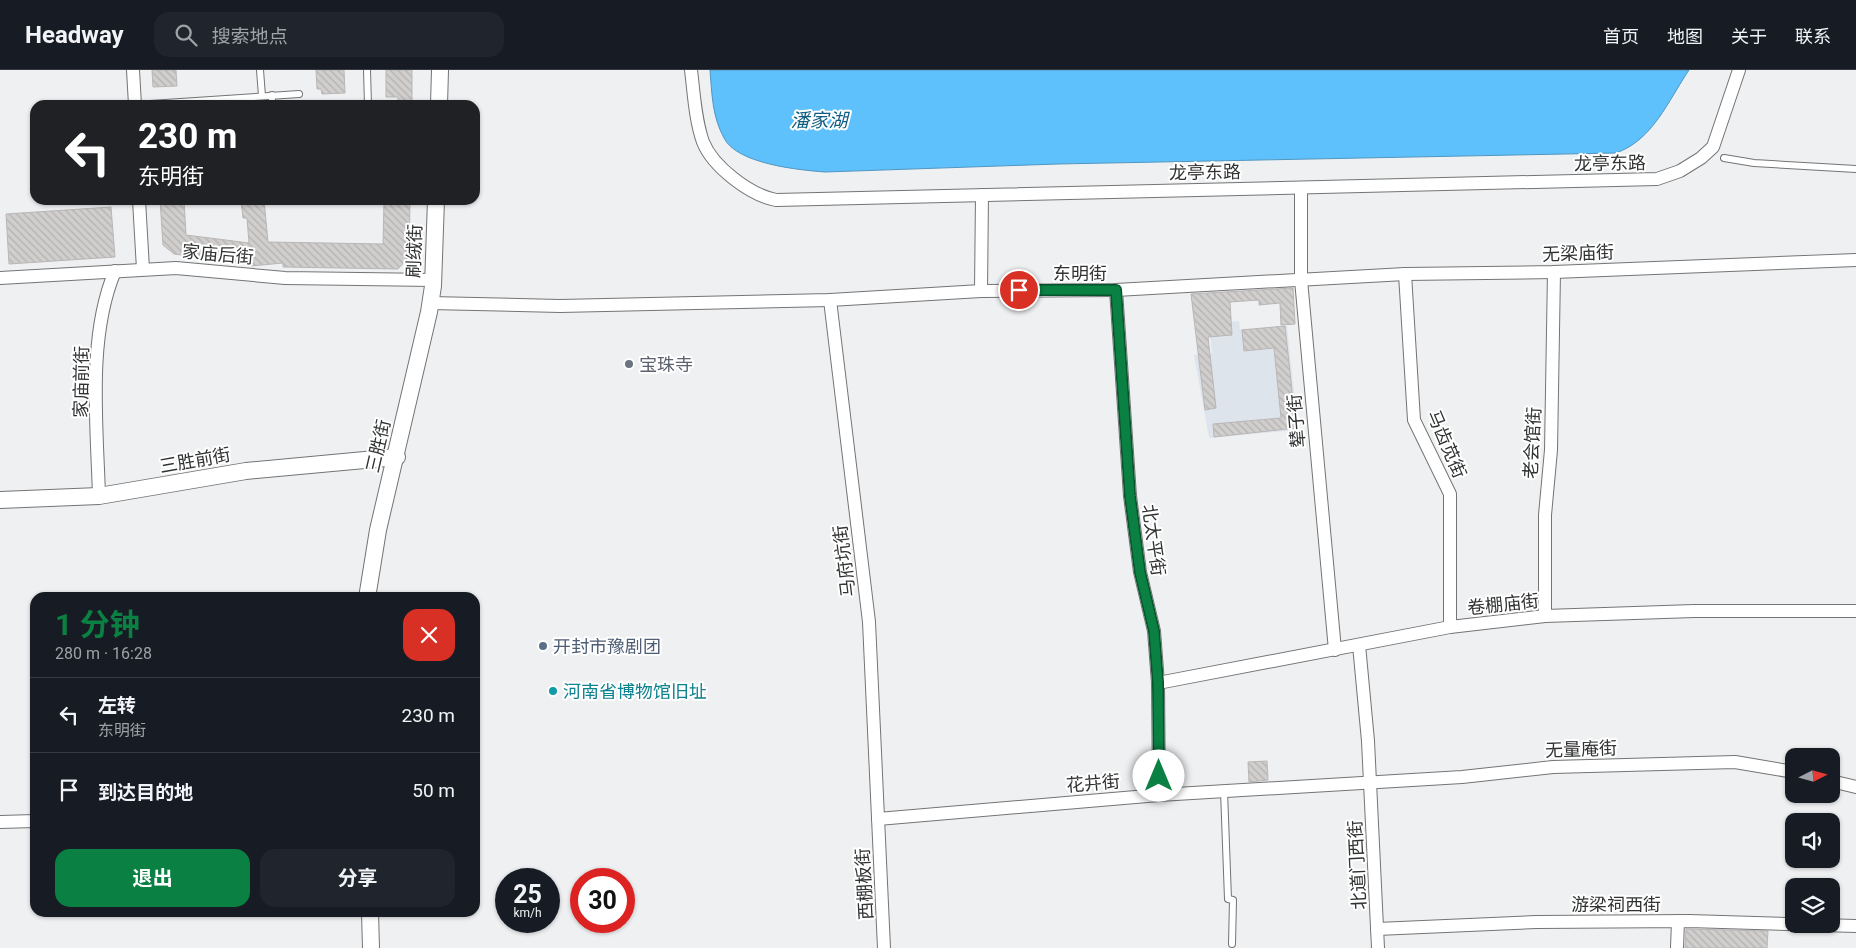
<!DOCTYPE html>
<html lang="zh">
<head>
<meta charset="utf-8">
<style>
	body { margin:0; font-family:Roboto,"Noto Sans SC",sans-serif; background:#20242c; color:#f1f3f6; height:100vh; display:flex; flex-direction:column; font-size:19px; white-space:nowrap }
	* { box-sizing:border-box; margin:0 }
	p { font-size:16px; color:#9ea1a6 }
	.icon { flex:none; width:28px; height:28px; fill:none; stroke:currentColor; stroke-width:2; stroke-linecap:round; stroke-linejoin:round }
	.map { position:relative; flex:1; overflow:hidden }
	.sheet { position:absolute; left:30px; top:522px; width:450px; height:325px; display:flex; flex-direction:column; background:#171b24; border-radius:15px; box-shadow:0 1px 4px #0004 }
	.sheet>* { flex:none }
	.hud { position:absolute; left:30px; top:30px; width:450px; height:105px; border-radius:15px; box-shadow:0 1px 4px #0004; background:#202124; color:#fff; overflow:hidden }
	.needle { width:32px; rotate:84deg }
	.controls { position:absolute; left:1785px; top:678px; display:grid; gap:10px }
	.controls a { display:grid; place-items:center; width:55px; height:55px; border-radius:10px; background:#171b24; box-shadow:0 1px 4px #0004; font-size:25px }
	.speed { position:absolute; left:495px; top:798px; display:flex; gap:10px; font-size:25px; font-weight:700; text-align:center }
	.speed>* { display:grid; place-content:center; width:65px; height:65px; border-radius:50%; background:#171b24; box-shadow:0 1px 4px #0004; line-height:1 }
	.speed small { font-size:12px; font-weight:400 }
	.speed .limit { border:8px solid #d22; background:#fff; color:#111 }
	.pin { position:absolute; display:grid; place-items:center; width:42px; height:42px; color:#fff; margin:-21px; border:2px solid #fff; border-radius:50%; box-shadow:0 1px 5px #0007 }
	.me { position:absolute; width:55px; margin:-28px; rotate:0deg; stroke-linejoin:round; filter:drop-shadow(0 0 4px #0008) }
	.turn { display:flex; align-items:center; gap:18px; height:105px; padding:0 25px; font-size:22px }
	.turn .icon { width:65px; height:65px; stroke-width:2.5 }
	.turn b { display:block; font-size:35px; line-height:42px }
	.round { display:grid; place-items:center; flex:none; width:52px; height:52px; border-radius:15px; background:#20242c }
	.head { display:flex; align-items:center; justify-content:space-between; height:85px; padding:0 25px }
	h1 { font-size:30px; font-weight:700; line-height:38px; color:#0b8043 }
	.primary-button { display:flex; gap:10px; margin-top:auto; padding:10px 25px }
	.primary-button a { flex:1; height:58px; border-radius:15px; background:#0b8043; color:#fff; font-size:20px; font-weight:700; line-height:58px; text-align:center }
	.primary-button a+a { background:#20242c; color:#f1f3f6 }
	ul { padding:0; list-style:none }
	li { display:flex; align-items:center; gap:15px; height:75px; padding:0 25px; border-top:1px solid #363941 }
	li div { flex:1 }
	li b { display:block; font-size:19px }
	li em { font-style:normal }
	header { display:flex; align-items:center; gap:30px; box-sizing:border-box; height:70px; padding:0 25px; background:#171b24; border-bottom:1px solid #363941 }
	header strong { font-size:24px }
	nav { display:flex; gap:28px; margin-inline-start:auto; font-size:18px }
	.search { width:350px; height:45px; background:#20242c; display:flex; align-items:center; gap:12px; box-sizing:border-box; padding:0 18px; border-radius:15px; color:#9ea1a6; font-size:19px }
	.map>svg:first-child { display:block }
</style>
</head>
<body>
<header>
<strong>Headway</strong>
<div class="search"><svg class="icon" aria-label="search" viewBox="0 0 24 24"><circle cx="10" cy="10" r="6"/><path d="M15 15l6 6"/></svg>搜索地点</div>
<nav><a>首页</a><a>地图</a><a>关于</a><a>联系</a></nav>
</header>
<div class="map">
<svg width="1856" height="878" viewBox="0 0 1856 878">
	<defs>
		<pattern id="building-back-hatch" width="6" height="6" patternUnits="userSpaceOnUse" patternTransform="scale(1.25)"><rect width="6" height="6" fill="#d1cece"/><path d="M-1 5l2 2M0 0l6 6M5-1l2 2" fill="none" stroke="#b4b1b1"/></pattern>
	</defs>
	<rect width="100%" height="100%" fill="#eff0f2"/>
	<polygon fill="#dee4ec" points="1239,251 1240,259 1287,256 1298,360 1209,368 1194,285 1212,283 1209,253"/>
	<path fill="#5ec1fc" stroke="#5096bf" d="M 710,0 L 1689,0 C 1668,31 1653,70 1616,83 L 1058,94 L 825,102 C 799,100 737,94 724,68 C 712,46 712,24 710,0 Z"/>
	<g fill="url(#building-back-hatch)" stroke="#b9b6b6">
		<polygon points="152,0 176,0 177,16 153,17"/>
		<polygon points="316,0 344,0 345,23 322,24 321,19 317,19"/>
		<polygon points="386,0 412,0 412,35 398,35 398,27 386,27"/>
		<polygon points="160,130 184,130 186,165 249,173 247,148 243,148 241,130 264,130 268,172 383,174 384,130 410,130 409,187 398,199 283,197 283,193 251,196 251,194 174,184 163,175"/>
		<polygon points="111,137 115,187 9,194 6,144"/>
		<polygon points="1293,218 1295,254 1281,255 1280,233 1259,235 1259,230 1230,232 1232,265 1208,267 1216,338 1205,340 1191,224"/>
		<polygon points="1285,256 1296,358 1214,367 1213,354 1281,348 1274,278 1244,281 1242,260"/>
		<polygon points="1267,691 1268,710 1249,712 1248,692"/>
		<polygon points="1686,859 1768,861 1767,878 1685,878"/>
	</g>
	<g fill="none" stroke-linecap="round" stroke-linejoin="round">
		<g stroke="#737476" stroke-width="8">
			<g id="service">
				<polyline points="260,0 262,26"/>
				<polyline points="367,0 368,35"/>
				<polyline points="272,25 272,35"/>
				<polyline points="135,35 299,24"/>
				<polyline points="1724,88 1754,93 1856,99"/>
				<polyline points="1224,721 1228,829 1233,830 1232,874"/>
			</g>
		</g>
		<g stroke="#737476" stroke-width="14">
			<g id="minor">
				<polyline points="133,0 135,35"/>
				<path d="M 691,0 C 694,24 695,49 703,72 C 713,97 750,125 776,130 L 1657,109 L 1680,101 L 1701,88 L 1713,77 L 1739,0"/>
				<polyline points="1301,118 1301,210 1335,580"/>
				<polyline points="139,130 143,199"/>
				<polyline points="1405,204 1414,350 1450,424 1450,557"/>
				<polyline points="0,208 176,198 285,208 434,210"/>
				<polyline points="1116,220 1130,426 1140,502 1154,561 1158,613 1159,725"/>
				<polyline points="981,221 982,125"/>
				<polyline points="830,230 869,552 884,878"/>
				<polyline points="430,233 560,236 830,230 981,221 1116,220 1405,204 1554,202 1856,190"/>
				<path d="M 99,426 C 97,355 87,267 115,201"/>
				<polyline points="1545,546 1545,445 1551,380 1554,202"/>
				<polyline points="1359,575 1368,671 1378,878"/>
				<polyline points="1158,613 1450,557 1545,546 1694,541 1856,541"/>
				<polyline points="1831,711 1856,717"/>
				<polyline points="878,749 1159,725 1462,707 1553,697 1735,692 1794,702"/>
				<polyline points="0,752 35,751"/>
				<polyline points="1377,859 1536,852 1689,851 1856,856"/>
				<polyline points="1677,878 1678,851"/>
			</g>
		</g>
		<g stroke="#737476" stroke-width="18">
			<g id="tertiary">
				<polyline points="439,35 440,0"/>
				<polyline points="0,430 99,426 246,401 397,387"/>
				<polyline points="367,528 378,460 429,242 433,216 436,130"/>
				<polyline points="370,842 371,878"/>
			</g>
		</g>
		<use href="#service" stroke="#fff" stroke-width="6"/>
		<use href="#minor" stroke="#fff" stroke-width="12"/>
		<use href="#tertiary" stroke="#fff" stroke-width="16"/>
	</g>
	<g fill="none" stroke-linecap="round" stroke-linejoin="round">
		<g stroke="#07532c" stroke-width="12">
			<polyline id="route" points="1019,220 1116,220 1130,426 1140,502 1154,561 1158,613 1159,706"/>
		</g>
		<use href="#route" stroke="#0b8043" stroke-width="9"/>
	</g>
	<circle fill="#6b7280" stroke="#fff" stroke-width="2" cx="629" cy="294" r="5"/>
	<circle fill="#5c6f8a" stroke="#fff" stroke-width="2" cx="543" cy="576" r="5"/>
	<circle fill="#0f9aa8" stroke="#fff" stroke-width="2" cx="553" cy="621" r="5"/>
	<g text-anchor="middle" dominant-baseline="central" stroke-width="4" stroke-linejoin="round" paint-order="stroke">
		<g font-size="18" fill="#313232" stroke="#fff">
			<text transform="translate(1610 93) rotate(-1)">龙亭东路</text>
			<text transform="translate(1205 102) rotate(-1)">龙亭东路</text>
			<text transform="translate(414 181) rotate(-88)">刷绒街</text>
			<text transform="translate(1578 183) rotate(-2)">无梁庙街</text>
			<text transform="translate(218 184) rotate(5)">家庙后街</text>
			<text x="1080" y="203">东明街</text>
			<text transform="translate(81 312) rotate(-89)">家庙前街</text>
			<text transform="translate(1296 351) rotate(-95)">辇子街</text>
			<text transform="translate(1532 373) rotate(-87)">老会馆街</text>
			<text transform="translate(1447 374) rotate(67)">马齿苋街</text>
			<text transform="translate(378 376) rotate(-77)">三胜街</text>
			<text transform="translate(195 390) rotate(-10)">三胜前街</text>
			<text transform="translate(1154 470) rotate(82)">北太平街</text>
			<text transform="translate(844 491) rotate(-97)">马府坑街</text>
			<text transform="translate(1503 534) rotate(-6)">卷棚庙街</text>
			<text transform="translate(1581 679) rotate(-2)">无量庵街</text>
			<text transform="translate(1093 713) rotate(-5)">花井街</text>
			<text transform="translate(1357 795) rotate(-93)">北道门西街</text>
			<text transform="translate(864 814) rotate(-93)">西棚板街</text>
			<text x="1616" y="834">游梁祠西街</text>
		</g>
		<g font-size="18" fill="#5b616d" stroke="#fff" text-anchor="start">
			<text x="639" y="294">宝珠寺</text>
		</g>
		<g font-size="18" fill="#4e5e75" stroke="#fff" text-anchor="start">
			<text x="553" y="576">开封市豫剧团</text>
		</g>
		<g font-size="18" fill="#0d838f" stroke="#fff" text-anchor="start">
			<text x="563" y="621">河南省博物馆旧址</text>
		</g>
		<g font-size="19" font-style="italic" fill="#105d83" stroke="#fff">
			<text x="819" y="50">潘家湖</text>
		</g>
	</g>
</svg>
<div class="controls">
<a><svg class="needle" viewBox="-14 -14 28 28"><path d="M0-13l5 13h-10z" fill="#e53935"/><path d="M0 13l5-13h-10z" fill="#9ea1a6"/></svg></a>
<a><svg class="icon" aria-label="sound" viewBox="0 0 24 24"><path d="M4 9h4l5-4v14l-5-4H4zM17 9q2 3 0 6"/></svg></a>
<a><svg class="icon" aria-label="layers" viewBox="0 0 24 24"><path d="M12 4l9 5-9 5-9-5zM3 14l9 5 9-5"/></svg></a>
</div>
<div class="speed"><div>25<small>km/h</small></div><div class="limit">30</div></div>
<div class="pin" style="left:1019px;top:220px;background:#d93025"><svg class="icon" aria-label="arrive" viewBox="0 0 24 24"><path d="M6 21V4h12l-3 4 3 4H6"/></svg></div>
<svg class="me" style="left:1159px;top:706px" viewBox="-20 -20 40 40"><circle r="19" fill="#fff"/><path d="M0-13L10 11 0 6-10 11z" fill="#0b8043"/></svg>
<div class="hud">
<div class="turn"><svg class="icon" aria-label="left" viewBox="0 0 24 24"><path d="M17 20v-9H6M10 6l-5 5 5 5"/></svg><div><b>230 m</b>东明街</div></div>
</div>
<section class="sheet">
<div class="head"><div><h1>1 分钟</h1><p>280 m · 16:28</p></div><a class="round" style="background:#d93025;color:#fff"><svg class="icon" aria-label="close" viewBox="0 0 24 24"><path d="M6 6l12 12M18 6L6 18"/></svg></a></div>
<ul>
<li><svg class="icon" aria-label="left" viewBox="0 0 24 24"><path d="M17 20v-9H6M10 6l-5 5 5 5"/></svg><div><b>左转</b><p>东明街</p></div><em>230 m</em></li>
<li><svg class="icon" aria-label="arrive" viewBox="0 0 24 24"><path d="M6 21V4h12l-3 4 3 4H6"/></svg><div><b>到达目的地</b></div><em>50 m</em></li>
</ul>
<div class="primary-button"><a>退出</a><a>分享</a></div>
</section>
</div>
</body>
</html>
